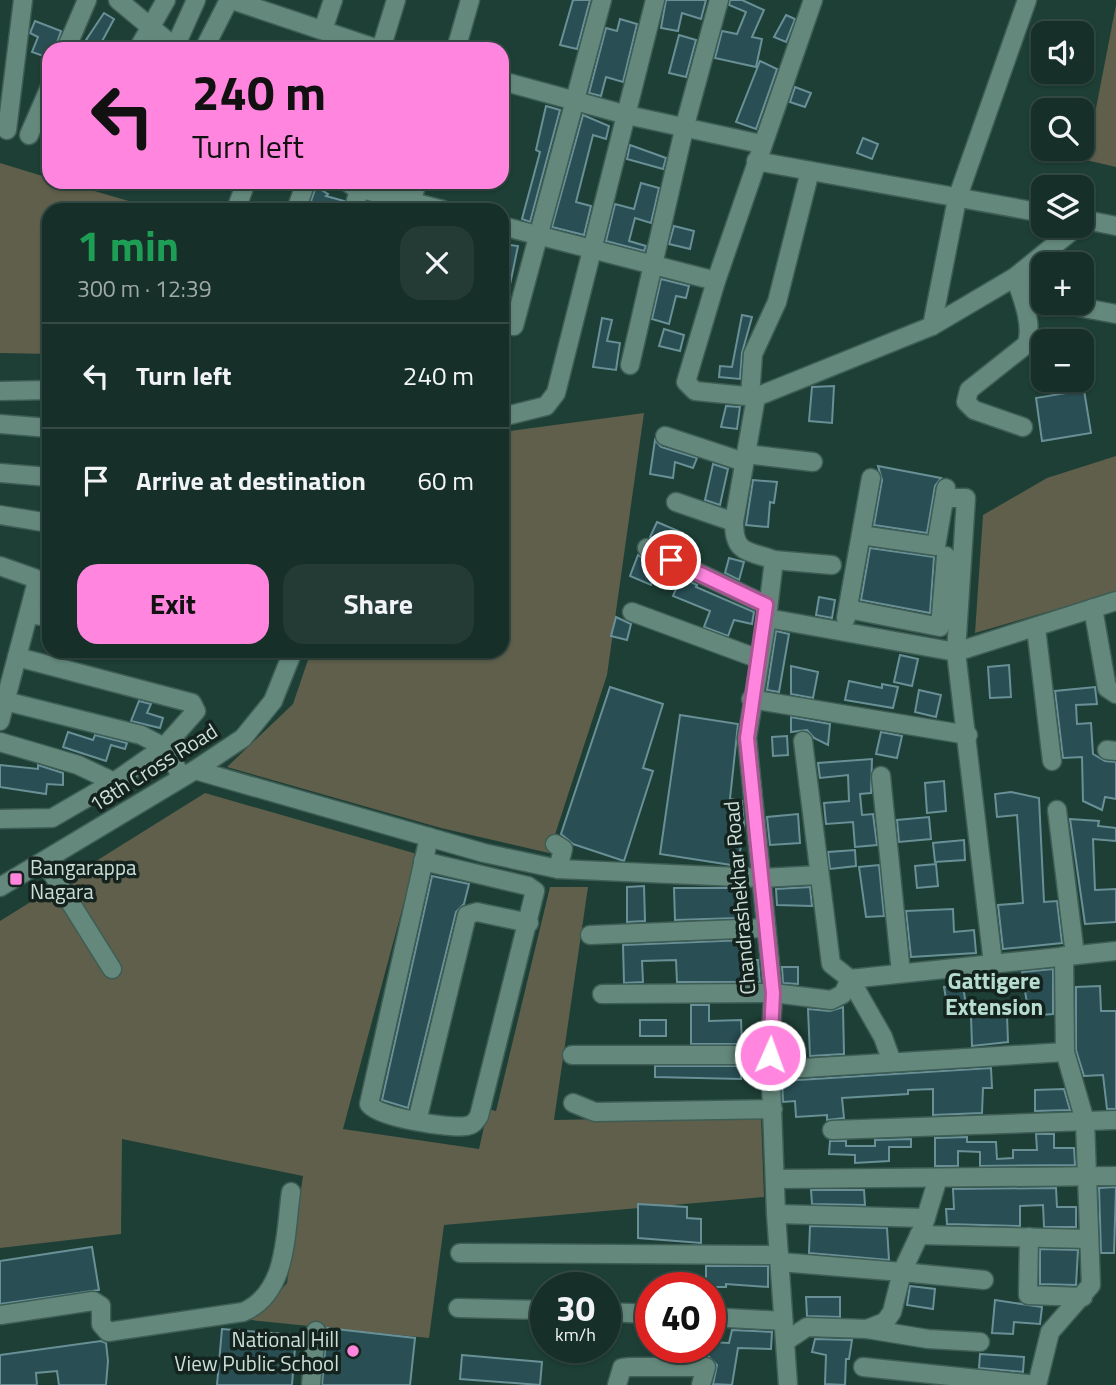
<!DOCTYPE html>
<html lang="en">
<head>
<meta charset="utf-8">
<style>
	body { margin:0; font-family:"Titillium Web",sans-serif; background:#233b34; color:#f1f3f6; height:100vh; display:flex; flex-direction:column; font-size:26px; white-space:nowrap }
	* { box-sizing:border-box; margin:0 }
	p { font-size:23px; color:#9ea9a8 }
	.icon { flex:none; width:38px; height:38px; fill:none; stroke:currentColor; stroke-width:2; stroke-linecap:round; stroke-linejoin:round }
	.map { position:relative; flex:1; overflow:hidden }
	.details { position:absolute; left:42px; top:203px; width:467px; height:455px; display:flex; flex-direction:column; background:#162f28; border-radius:21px; box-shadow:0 2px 5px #0004,0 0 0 2px #354a45 }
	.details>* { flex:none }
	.guide { position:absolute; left:42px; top:42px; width:467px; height:147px; border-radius:21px; box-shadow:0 2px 5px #0004,0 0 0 2px #354a45; background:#ff85de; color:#111; overflow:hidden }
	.buttons { position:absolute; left:1031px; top:21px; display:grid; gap:14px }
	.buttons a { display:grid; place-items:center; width:63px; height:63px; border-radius:14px; background:#162f28; box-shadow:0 2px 5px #0004,0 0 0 2px #354a45; font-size:35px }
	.speed { position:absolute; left:530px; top:1272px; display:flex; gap:14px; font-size:35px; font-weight:700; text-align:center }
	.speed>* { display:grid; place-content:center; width:91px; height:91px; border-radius:50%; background:#162f28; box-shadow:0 2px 5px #0004,0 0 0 2px #354a45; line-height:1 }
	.speed small { font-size:18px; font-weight:400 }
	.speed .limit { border:10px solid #d22; background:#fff; color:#111 }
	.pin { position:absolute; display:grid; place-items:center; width:60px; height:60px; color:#fff; margin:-30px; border:4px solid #fff; border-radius:50%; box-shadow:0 2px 7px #0007 }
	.me { position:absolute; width:77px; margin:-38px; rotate:2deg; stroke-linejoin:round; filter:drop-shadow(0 0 5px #0008) }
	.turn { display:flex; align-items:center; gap:24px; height:147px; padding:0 35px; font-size:32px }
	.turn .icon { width:91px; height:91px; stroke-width:2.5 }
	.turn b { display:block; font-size:49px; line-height:60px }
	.round { display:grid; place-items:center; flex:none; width:74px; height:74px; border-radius:21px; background:#233b34 }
	.head { display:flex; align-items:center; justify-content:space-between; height:119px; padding:0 35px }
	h1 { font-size:42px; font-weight:700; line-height:52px; color:#1e9e55 }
	.primary-button { display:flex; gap:14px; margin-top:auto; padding:14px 35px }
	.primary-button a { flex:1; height:80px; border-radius:21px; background:#ff85de; color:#111; font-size:28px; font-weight:700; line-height:80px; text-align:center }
	.primary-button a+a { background:#233b34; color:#f1f3f6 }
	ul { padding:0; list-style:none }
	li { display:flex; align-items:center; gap:21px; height:105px; padding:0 35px; border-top:2px solid #354a45 }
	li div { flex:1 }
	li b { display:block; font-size:26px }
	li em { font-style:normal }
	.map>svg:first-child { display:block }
</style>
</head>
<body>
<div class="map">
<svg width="1116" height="1385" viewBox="0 0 1116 1385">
	<rect width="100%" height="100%" fill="#1d3f35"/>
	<g fill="#5f5f4c">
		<polygon points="1116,5 1116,167 1086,160"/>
		<polygon points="0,163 49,178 49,182 64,182 159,210 49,210 49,354 0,353"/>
		<polygon points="644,413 607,675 549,853 441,828 227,767 293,704 311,651 502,651 502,432"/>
		<polygon points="1116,456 1116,592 975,633 983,515 1047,478"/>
		<polygon points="205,793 417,854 343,1129 479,1149 488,1109 496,1111 550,887 588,887 554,1120 761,1116 764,1197 444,1225 429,1338 200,1315 273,1299 287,1283 303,1176 122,1139 121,1234 0,1248 0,921"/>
	</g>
	<g fill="#294f54" stroke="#699096" stroke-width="2">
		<polygon points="573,0 590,0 577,49 560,45"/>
		<polygon points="666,0 706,0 701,19 682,13 678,31 661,28"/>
		<polygon points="730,0 742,0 764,10 752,37 762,39 756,67 715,58 722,31 737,34 746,12 729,5"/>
		<polygon points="104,13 114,19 99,47 86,40"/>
		<polygon points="786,15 795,19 786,42 774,37"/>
		<polygon points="620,19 637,24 623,82 606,77 601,96 589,93 606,28 617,31"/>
		<polygon points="35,21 61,31 55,49 49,49 49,58 32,52 38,37 30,33"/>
		<polygon points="679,35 696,40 686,77 669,73"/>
		<polygon points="760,61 777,69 756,129 736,122"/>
		<polygon points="795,87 811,93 805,107 790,102"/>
		<polygon points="546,106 560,110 530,222 522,219 540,152 536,150"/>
		<polygon points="583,115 609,126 606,139 593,135 576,202 591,206 584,235 552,227"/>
		<polygon points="863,138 878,144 872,159 857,153"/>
		<polygon points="630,145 666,158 663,169 627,159"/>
		<polygon points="641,183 659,188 651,223 635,218 629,241 646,246 644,251 606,241 615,204 634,209"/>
		<polygon points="316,187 328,194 326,196 344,201 342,210 326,210 311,201"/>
		<polygon points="674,226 694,231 690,249 669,244"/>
		<polygon points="502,244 518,246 507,299 502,299"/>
		<polygon points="661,279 689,286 686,298 676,296 669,324 652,319"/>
		<polygon points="742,315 752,317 742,353 740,379 719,377 720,366 732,367"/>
		<polygon points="602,318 612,320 607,341 620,343 616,370 593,367"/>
		<polygon points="664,329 684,335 680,351 659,346"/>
		<polygon points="834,386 832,423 809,421 812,387"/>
		<polygon points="1084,390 1091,433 1042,441 1036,398"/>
		<polygon points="726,406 740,407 737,429 721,427"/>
		<polygon points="655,440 661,447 697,458 693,468 675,462 673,478 650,474"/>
		<polygon points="713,464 728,469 720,505 705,500"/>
		<polygon points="878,466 941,478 935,486 927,533 874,525 882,480"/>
		<polygon points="753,480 777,482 774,503 770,502 768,527 746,525"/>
		<polygon points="657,522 683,533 676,549 650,537"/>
		<polygon points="870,548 934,557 930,613 861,600"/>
		<polygon points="638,555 658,566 651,585 630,576"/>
		<polygon points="729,558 744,562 739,580 725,573"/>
		<polygon points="681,577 697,585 696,587 754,612 752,624 734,620 728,636 704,627 710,611 673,596"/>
		<polygon points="819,597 835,600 832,618 816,615"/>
		<polygon points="616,617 631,624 627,640 611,636"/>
		<polygon points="776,631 789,634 779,692 767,690"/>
		<polygon points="900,655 918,659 912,686 894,682"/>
		<polygon points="1009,665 1011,697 990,698 988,667"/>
		<polygon points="791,666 818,672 813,698 791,694"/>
		<polygon points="849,681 882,688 882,684 898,687 893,708 845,700"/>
		<polygon points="610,687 663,704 643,768 653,771 624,861 573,844 561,834"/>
		<polygon points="1095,687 1097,704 1076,705 1077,724 1091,723 1093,754 1105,761 1116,762 1116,799 1105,797 1102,810 1083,801 1082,757 1063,758 1055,691"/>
		<polygon points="919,690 941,695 936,717 915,712"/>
		<polygon points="139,701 151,704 147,713 163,718 160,728 131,721"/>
		<polygon points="680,715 738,724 730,799 742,801 744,824 738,866 660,854"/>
		<polygon points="791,717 830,724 828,745 814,738 807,730 791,732"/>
		<polygon points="68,732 93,740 95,735 127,743 125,749 111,745 106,761 63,747"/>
		<polygon points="881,732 902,736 897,758 876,754"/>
		<polygon points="787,736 788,755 773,756 772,737"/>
		<polygon points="872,759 871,793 860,794 862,815 873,814 877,845 855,847 853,822 826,824 824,803 849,801 848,775 820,778 818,763"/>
		<polygon points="0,765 38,769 38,765 63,773 63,785 47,784 46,794 0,787"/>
		<polygon points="944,781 946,811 927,813 925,783"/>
		<polygon points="1011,792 1039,798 1044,902 1057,901 1062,943 1003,949 998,905 1023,903 1017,815 997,817 995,794"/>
		<polygon points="798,814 800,843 770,845 767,817"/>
		<polygon points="929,817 931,839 899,842 897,820"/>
		<polygon points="1070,819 1099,821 1098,826 1116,828 1116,841 1093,839 1095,890 1116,889 1116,922 1085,924"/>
		<polygon points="964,840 965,860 935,862 933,843"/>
		<polygon points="855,850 856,866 830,869 828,852"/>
		<polygon points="936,864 938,886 917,888 915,866"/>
		<polygon points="879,865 884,916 866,917 859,867"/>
		<polygon points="432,876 469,884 464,904 456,912 408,1108 382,1100"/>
		<polygon points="644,886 645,921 627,922 627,887"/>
		<polygon points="810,887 812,906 777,905 776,889"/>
		<polygon points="674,888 739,888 739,918 675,920"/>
		<polygon points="953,909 954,932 974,930 976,953 911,957 906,911"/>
		<polygon points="746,940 747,960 758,960 760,982 677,982 676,960 642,961 643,982 624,983 623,945"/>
		<polygon points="782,967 798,967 798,984 783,983"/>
		<polygon points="1053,969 1053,1014 1029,1016 1022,972"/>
		<polygon points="963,985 967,1013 949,1016 944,987"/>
		<polygon points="1100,986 1101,1011 1116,1011 1116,1109 1107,1109 1103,1075 1084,1076 1076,1050 1076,987"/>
		<polygon points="691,1005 709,1005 709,1021 741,1020 742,1044 691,1044"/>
		<polygon points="843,1007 844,1054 810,1056 808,1009 830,1011"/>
		<polygon points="1007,1015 1008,1042 972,1046 971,1016"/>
		<rect x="640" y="1020" width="26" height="16"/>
		<polygon points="655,1066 741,1066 741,1079 655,1077"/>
		<polygon points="991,1068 992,1088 983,1088 982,1113 933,1115 933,1089 908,1090 908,1094 842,1098 844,1118 827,1120 827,1115 796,1117 795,1101 783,1102 782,1081"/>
		<polygon points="1064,1089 1070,1110 1035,1111 1035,1090"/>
		<polygon points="1036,1134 1054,1134 1054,1148 1074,1148 1075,1165 980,1166 980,1152 958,1151 958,1166 935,1166 935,1138 967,1137 967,1142 996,1142 997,1159 1013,1158 1013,1150 1037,1150"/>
		<polygon points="911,1139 911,1147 889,1147 889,1161 855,1163 855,1155 829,1154 830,1141 846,1141 846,1146 875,1146 875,1140"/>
		<polygon points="1116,1187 1114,1253 1101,1253 1099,1188"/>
		<polygon points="1056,1188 1057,1207 1076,1207 1076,1227 1044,1227 1043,1205 1020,1206 1020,1226 947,1224 946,1209 954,1209 953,1189"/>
		<polygon points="811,1190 864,1190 865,1205 812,1204"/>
		<polygon points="638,1204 687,1207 687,1218 701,1219 701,1243 638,1238"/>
		<polygon points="810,1226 887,1228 889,1260 809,1253"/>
		<polygon points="92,1247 99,1290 0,1304 0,1261"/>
		<polygon points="1040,1249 1078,1250 1076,1285 1040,1284"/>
		<polygon points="706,1266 768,1266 768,1287 726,1284 726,1287 706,1287"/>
		<polygon points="910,1286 935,1289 933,1309 907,1305"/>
		<polygon points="806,1297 840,1297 840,1317 807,1316"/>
		<polygon points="995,1300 1042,1307 1040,1324 1014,1322 1013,1334 992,1333"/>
		<polygon points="327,1328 415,1338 410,1385 322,1385"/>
		<polygon points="222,1329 296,1335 292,1385 217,1385"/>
		<polygon points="732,1330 772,1332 771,1349 738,1348 732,1385 713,1384 717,1365 708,1356 710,1342 729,1343"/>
		<polygon points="815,1339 852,1340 849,1359 846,1359 845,1385 825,1384 826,1355 812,1352"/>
		<polygon points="101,1341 106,1343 108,1361 106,1385 59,1385 57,1371 36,1373 37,1385 0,1385 0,1355"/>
		<polygon points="980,1354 1024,1357 1023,1372 979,1368"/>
		<polygon points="462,1355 542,1362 540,1385 460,1379"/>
	</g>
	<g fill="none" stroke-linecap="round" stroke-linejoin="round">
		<g stroke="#3e5d55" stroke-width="21">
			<g id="minor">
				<polyline points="118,0 177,49"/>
				<polyline points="232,0 378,49"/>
				<polyline points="323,30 333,0"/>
				<polyline points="175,47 196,0"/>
				<polyline points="66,49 87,0"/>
				<polyline points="138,49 166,0"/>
				<polyline points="204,49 229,0"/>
				<polyline points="381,49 396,0"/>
				<polyline points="456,49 470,0"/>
				<polyline points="502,81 627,115 761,144"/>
				<polyline points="7,130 23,0"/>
				<polyline points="29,135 49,89"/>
				<polyline points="756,161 1043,213"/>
				<polyline points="347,182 354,187 443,210"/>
				<polyline points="237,207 246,182"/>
				<polyline points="296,210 306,182"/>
				<polyline points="353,210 360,188"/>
				<polyline points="409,210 417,182"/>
				<polyline points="1082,225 1091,221 1116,226"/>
				<path d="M 502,226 L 716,281 L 686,382 L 695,391 L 756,397 L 734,522 C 734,554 747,550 774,560 L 767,618 L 956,652 L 1116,601"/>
				<polyline points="1023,271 1043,297"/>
				<path d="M 1015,277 C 1022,297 1033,323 1027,344 L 969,390 L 966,402 L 974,410 L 1023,427"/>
				<polyline points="716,281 813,0"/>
				<polyline points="1056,303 1116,314"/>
				<polyline points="514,326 602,0"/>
				<polyline points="932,326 957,199 1027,0"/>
				<polyline points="630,365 685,125 719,0"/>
				<polyline points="0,391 49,390"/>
				<polyline points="750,397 753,354 777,302 810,171"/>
				<polyline points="756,397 932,326 1015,277 1078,226"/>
				<polyline points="502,417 546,406 556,393 655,0"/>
				<polyline points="0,424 49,428"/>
				<polyline points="665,436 744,462"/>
				<polyline points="746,454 813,462"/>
				<polyline points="0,473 49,477"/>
				<polyline points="945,498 966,498 956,652 993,963"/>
				<polyline points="676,502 734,522"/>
				<polyline points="0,515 49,523"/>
				<polyline points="861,535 936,546 946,488"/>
				<polyline points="647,548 766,605"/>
				<polyline points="774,560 832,565"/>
				<polyline points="0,566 34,578 36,585 0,721"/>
				<polyline points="1093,608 1107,688 1116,694"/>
				<polyline points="848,609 940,627 946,556"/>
				<polyline points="632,612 759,659"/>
				<polyline points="29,614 49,617"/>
				<polyline points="767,618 747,738 773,993 770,1055 776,1214 788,1385"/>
				<polyline points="846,618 871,478"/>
				<polyline points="1036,628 1052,761"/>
				<polyline points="751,699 968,735"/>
				<polyline points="5,701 141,735 164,747 182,777"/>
				<polyline points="803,741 831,964 850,979 883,1037 892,1062"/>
				<polyline points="0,742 78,765 114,782"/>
				<polyline points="1107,750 1116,751"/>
				<polyline points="195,770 484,853 558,869 761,878 819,875"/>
				<polyline points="881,776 901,973"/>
				<polyline points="1057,810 1075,955"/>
				<polyline points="0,819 52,818 114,782 164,747 196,711 192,703 17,657"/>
				<polyline points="555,844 563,849 558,869"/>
				<path d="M 423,861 L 528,886 L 535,891 L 479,1116 C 475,1122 473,1125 466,1126 C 450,1129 376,1117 369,1104 L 429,837"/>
				<polyline points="45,862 112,969"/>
				<polyline points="0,887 195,770 243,738 273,701 293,651"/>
				<polyline points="590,935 766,928"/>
				<polyline points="602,994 773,993 831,1000 843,994 850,979 1116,951"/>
				<polyline points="572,1055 770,1055"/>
				<polyline points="771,1070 1065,1052"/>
				<polyline points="573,1103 595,1112 773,1109"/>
				<polyline points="417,1121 467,915 477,912 529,923"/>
				<polyline points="832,1130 1116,1120"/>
				<polyline points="777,1179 1116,1176"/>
				<polyline points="776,1214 926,1218"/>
				<polyline points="919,1235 1089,1239"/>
				<polyline points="1029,1237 1028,1295 1083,1297"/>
				<polyline points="460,1253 779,1255"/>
				<polyline points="780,1262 902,1272 923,1227 938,1178"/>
				<polyline points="458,1308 546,1310"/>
				<polyline points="606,1312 651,1314"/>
				<path d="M 0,1315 L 93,1301 L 101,1306 L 101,1324 L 108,1332 L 243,1312 C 288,1293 285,1233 291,1192"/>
				<polyline points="710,1317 783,1321"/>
				<polyline points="867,1329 928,1339 980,1342"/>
				<polyline points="786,1341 807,1327 867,1329 885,1322 892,1312 902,1272 984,1280"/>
				<polyline points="863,1367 1037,1385"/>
				<polyline points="311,1385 316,1331"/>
				<polyline points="617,1385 622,1368 630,1367 706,1367 701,1385"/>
				<polyline points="1037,1385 1050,1332 1091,1285 1085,1121 1065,1052 1064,956"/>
			</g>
		</g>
		<use href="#minor" stroke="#64887c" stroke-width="18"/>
	</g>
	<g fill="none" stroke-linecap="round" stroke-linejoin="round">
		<g stroke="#a65690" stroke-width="18">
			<polyline id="route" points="671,560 766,605 747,738 773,993 770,1055"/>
		</g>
		<use href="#route" stroke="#ff85de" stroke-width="12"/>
	</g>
	<g fill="#ff85de" stroke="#14231e" stroke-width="2.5">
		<rect x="9" y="872" width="14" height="14" rx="3.5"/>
		<circle cx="353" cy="1351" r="7"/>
	</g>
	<g text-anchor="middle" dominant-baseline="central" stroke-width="7" stroke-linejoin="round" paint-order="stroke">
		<g font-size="21" fill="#cbded8" stroke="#14231e">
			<text transform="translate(153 767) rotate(-32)">18th Cross Road</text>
			<text transform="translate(739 898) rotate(-95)">Chandrashekhar Road</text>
		</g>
		<g font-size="21" fill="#cbded8" stroke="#14231e" text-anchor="start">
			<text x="30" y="867">Bangarappa<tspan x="30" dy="24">Nagara</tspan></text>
			<text x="339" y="1339" text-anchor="end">National Hill<tspan x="339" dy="24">View Public School</tspan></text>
		</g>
		<g font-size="23" font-weight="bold" fill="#b7ddd0" stroke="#14231e">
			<text x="994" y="980">Gattigere<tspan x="994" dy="26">Extension</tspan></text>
		</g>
	</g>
</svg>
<div class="buttons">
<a><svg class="icon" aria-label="sound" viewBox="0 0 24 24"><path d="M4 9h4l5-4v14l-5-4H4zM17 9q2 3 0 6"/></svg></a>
<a><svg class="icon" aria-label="search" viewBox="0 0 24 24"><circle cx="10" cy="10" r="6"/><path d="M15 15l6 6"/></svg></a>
<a><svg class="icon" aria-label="layers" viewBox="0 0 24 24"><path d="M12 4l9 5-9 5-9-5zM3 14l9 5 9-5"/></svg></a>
<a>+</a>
<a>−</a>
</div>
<div class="speed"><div>30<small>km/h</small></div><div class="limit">40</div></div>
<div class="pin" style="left:671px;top:560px;background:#d93025"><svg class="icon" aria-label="arrive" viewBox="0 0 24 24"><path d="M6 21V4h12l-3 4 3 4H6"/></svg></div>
<svg class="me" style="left:770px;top:1055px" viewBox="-20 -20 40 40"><circle r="17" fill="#ff85de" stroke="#fff" stroke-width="3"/><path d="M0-11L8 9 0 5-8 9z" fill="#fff"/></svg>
<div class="guide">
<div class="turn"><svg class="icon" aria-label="left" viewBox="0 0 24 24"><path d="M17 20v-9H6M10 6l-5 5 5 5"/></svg><div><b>240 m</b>Turn left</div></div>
</div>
<section class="details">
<div class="head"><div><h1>1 min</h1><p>300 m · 12:39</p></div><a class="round"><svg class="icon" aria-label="close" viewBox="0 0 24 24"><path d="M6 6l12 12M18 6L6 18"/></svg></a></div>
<ul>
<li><svg class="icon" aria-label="left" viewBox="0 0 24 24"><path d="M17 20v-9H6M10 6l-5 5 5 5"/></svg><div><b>Turn left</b></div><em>240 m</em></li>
<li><svg class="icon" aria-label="arrive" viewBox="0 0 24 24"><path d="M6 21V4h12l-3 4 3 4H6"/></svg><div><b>Arrive at destination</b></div><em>60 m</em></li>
</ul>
<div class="primary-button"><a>Exit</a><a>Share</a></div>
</section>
</div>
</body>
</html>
